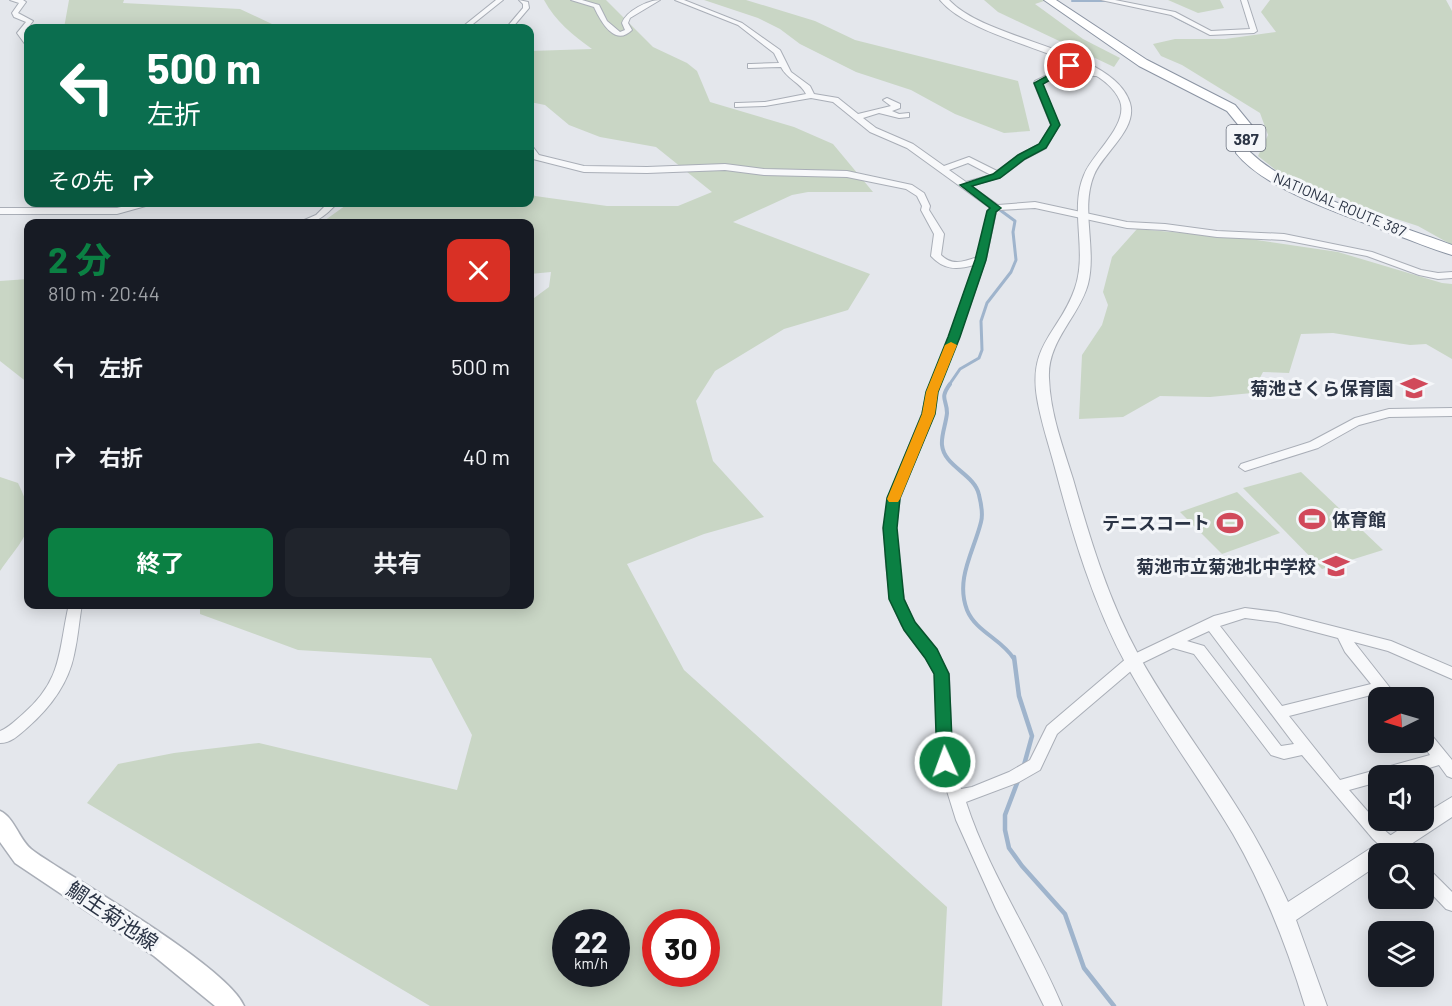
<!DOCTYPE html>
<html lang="ja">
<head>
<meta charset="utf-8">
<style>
	body { margin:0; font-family:Barlow,"Noto Sans JP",sans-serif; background:#20242c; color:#f1f3f6; height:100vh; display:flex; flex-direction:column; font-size:22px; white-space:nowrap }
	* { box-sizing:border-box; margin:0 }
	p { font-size:20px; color:#9ea1a6 }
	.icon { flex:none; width:33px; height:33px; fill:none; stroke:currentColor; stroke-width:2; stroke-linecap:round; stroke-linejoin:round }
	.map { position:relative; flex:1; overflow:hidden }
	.panel { position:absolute; left:24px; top:219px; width:510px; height:390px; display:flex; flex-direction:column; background:#171b24; border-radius:12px; box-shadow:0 3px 15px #0003 }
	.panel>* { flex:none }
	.banner { position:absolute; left:24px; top:24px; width:510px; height:183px; border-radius:12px; box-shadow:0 3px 15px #0003; background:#0b6e4f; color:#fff; overflow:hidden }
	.needle { width:39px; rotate:265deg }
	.buttons { position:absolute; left:1368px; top:687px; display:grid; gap:12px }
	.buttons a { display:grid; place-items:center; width:66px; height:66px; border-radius:12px; background:#171b24; box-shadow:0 3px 15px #0003; font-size:30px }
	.speed { position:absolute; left:552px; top:909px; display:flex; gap:12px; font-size:30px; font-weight:700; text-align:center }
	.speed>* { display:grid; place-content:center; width:78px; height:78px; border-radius:50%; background:#171b24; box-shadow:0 3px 15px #0003; line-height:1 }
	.speed small { font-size:15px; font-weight:400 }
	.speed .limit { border:9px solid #d22; background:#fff; color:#111 }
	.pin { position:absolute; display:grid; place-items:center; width:51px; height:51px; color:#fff; margin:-26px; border:3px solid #fff; border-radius:50%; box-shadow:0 2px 6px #0007 }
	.me { position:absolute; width:66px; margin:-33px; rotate:358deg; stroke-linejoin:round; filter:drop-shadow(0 0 4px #0008) }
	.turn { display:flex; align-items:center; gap:21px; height:126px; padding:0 24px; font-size:27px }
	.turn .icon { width:78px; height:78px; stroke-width:2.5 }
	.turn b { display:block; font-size:42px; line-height:51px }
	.then { display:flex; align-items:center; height:57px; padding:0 24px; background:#0003; gap:12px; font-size:22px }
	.round { display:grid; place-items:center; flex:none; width:63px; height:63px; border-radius:12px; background:#20242c }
	.overview { display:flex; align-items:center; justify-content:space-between; height:102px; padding:0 24px }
	h1 { font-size:36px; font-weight:700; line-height:45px; color:#0b8043 }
	.button { display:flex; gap:12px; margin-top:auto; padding:12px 24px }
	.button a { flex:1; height:69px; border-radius:12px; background:#0b8043; color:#fff; font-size:24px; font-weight:700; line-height:69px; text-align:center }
	.button a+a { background:#20242c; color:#f1f3f6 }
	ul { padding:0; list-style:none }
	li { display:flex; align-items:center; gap:18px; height:90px; padding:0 24px }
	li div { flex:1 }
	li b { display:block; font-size:22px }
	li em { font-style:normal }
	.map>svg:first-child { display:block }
</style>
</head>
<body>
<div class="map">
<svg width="1452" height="1006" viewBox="0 0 1452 1006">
	<rect width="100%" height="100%" fill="#e4e7ec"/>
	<g fill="#c9d6c5" fill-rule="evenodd">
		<polygon points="69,0 124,0 123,3 240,9 272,24 271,28 64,28"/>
		<path d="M 544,0 L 606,0 L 653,47 L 687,63 L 697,71 L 710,102 L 794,127 L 833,144 L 873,192 L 808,192 L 792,195 L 733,222 L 870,274 L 848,310 L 784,329 L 715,371 L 696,401 L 713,461 L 764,517 L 704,534 L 627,564 L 684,670 L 947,907 L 942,1006 L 430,1006 L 87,803 L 118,764 L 174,753 L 259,743 L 457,790 L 472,735 L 431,658 L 298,650 L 200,614 L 200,605 L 530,604 L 530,301 L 549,287 L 551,272 L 530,274 L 530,224 L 321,223 L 349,203 L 530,202 L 530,192 L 535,196 L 607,206 L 678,206 L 712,192 L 656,147 L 600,137 L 569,125 L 545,105 L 530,102 L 530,51 L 592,49 C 573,35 555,21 544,0 ZM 566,922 L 616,922 L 616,974 L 566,974 ZM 656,922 L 706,922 L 706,974 L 656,974 Z"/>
		<polygon points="704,0 746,0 815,21 855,40 1018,81 1030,131 1004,133 955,114 911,90 856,72 800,44 780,29 758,18"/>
		<polygon points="984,0 1047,0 1035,4 1083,39 1120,58 1114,67 998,12"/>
		<polygon points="1168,0 1220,0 1224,8 1198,13"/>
		<polygon points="1270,0 1446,0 1452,11 1452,245 1418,226 1360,207 1277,171 1258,156 1268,135 1260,113 1182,65 1161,56 1153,44 1175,39 1225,39 1276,32 1261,12"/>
		<polygon points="1137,229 1243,238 1338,252 1442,283 1452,284 1452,359 1426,344 1410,345 1333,333 1301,334 1289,373 1263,372 1252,393 1210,397 1160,396 1123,417 1079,419 1082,355 1102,325 1108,305 1103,292 1112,257"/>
		<polygon points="28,279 28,383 0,361 0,281"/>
		<polygon points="1301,472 1383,550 1322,569 1243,488"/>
		<path d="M 0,477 L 18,483 C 40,528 26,534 0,571 Z"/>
		<polygon points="1237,492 1280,533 1222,554 1180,512"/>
	</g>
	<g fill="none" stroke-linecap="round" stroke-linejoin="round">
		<g stroke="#9fb4cc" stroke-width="2">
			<polyline points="1072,1 1107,1"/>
			<polyline points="1175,17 1195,27"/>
		</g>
		<polyline stroke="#9fb4cc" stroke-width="3" points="949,385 960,369 979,358 982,350 981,321 987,303 1011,272 1016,260 1013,232 1015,221 1000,210"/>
		<path stroke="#9fb4cc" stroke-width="4" d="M 950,384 C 939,399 947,399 947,413 C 946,424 941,435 942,445 C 944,467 975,474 979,495 C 981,503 983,515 981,522 C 974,551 955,579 967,610 C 976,632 1002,639 1014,659"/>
		<g stroke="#9fb4cc" stroke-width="4.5">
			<polyline points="1014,657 1019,696 1032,736 1024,765"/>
			<polyline points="1019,778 1005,815 1005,830 1009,848 1022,866 1065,914 1084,968 1114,1006"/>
		</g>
		<g stroke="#a9aeb7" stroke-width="2">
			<g id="minor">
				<polygon points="10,0 23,0 26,2 18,13 33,21 24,33 28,38 28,44 25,44 17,33 26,22 14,17 12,13 19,3"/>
				<polygon points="496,0 503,0 468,28 461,28"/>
				<polygon points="519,0 528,2 529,8 512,28 506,28 523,8 523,4"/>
				<path d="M 571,0 L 582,0 L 599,5 L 607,21 L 620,32 L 625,30 L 622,23 C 626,11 648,0 660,0 L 630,18 L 628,23 L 632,30 C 615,47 601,22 594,7 Z"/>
				<path d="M 675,0 L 684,0 L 742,23 L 780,50 L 791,72 L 810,86 L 814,94 L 838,98 L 858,114 L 891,106 L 883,100 L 887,98 L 900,104 L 900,108 L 892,111 L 899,114 L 909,113 L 909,117 L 899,118 L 879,113 L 863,118 L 876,128 L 913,144 L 944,166 L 969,157 L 997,171 L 1019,155 L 1040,144 L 1051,125 L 1034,83 L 1035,81 L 1070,64 L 1090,71 L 1102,72 L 1102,76 C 1090,77 1081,73 1070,69 L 1042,84 L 1059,125 L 1046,148 L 1025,159 L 1001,177 L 971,186 L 998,205 L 1035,202 L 1127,222 L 1165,224 L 1217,231 L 1284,234 L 1372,252 L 1421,270 L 1438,273 L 1452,272 L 1452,278 L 1438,279 L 1419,275 L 1367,256 L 1284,240 L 1217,237 L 1165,230 L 1127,228 L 1035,208 L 998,210 L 996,212 L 986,259 L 959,337 L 937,392 L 934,414 L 900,498 L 896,528 L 898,564 L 904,599 L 914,623 L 936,650 L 949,674 L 952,762 L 961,789 L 972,787 L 1009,772 L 1030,760 L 1047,726 L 1128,657 L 1214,616 L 1245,608 L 1277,612 L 1391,641 L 1452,667 L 1452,679 L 1388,651 L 1354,642 L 1398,698 L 1382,698 L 1379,693 L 1289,716 L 1340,780 L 1430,755 L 1421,742 L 1424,742 L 1424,730 L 1429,732 L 1452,760 L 1452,778 L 1447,776 L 1439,765 L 1403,776 L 1378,776 L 1378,782 L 1349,790 L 1383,829 L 1407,849 L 1409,854 L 1389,854 L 1373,839 L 1302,755 L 1284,759 L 1271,755 L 1194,654 L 1173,648 L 1138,665 L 1057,734 L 1040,770 L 1019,782 L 966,802 C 989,873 1033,937 1062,1006 L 1044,1006 L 996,909 L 956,820 L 938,762 L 935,674 L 926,658 L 902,626 L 890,599 L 886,564 L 884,528 L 888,498 L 922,414 L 927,392 L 949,337 L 974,265 C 957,270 944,270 931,256 L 934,234 L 921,210 L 922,206 L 917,196 L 906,189 L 847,177 L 764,175 L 725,170 L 647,173 L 584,172 L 533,159 L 530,154 L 530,147 L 533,147 L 539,155 L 584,166 L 647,167 L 725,164 L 764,169 L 847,171 L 912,185 L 924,193 L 930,206 L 929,210 L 944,234 L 941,255 C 952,266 963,262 977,257 L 988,211 L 990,208 L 907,148 L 870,132 L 833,102 L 811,98 L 765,106 L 735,107 L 735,103 L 738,103 L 765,102 L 806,94 C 801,83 787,79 781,67 L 748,68 L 748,64 L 751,64 L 779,63 L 774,53 L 738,25 ZM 968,163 L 991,175 L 966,182 L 949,170 ZM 1245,618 L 1277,622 L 1338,638 L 1345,652 L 1371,684 L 1282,706 L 1220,626 ZM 1209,631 L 1294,744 L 1281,746 L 1204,646 L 1187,641 Z"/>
				<polygon points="1101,0 1115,0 1175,12 1211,31 1250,29 1241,0 1247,0 1257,31 1254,33 1210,35 1171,15"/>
				<polygon points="142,202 160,202 117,214 0,214 0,208 117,208"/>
				<path d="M 329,202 L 338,202 C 325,217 315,224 295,224 L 316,215 Z"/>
				<polygon points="1452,408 1452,416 1389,417 1359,425 1318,448 1245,471 1239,467 1241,464 1310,442 1355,418 1389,409"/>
				<path d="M 69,604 L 82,604 C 79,621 78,638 74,655 C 68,684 50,708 27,728 C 19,735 11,743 0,743 L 0,731 C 8,728 16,720 23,714 C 63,679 58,652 69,604 Z"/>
				<polygon points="1424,867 1430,870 1452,892 1452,911 1446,909 1424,886"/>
			</g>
		</g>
		<g stroke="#a9aeb7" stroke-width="2">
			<path id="tertiary" d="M 940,0 L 949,0 C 988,42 1114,49 1130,103 C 1138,129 1103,153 1094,175 C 1080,209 1097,248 1088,284 C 1079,317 1047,341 1049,378 C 1050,413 1063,447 1073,479 C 1090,539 1108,599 1138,654 C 1166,705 1202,752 1233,801 C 1254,833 1272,867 1288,902 L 1414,820 L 1424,820 L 1424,814 L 1452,797 L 1452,817 L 1396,854 L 1378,854 L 1378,865 L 1296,920 L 1327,1006 L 1305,1006 C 1287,946 1264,888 1233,834 C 1199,777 1159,724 1127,666 C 1093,604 1073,536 1055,468 C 1049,445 1041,422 1037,398 C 1028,344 1060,332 1075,288 C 1088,251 1069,210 1084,175 C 1092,154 1129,125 1120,101 C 1102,54 978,45 940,0 Z"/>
		</g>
		<g stroke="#a9aeb7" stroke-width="3">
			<path id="secondary" d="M 0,811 C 14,817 19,839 31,849 C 37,854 44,858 50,862 C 90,888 229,969 244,1006 L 215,1006 L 154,956 L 15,863 L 0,842 Z"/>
		</g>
		<g stroke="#8b94a3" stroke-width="2">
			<path id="trunk" d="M 1044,0 L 1056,0 L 1147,60 L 1235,105 L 1253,127 L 1250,152 C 1295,195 1393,223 1452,245 L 1452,255 C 1431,249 1411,240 1391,233 C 1347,216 1265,190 1236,153 L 1240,127 L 1227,111 L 1139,66 Z"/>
		</g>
		<use href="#minor" fill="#f7f8fa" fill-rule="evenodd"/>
		<use href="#tertiary" fill="#f7f8fa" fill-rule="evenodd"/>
		<use href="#secondary" fill="#fff" fill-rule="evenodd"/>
		<use href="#trunk" fill="#fff" fill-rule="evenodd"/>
	</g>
	<polygon fill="#0b8043" stroke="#07532c" stroke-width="1.5" points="1067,65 1074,66 1043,84 1060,125 1046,148 1025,159 1000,178 972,186 1001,208 996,212 986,260 960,337 938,392 935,414 900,498 897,528 904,599 915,622 937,649 949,674 953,762 951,767 945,770 939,767 937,762 934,674 925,658 904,630 889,599 883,528 887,498 922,414 926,392 948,337 975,260 987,211 990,208 960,185 993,174 1018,155 1039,144 1051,125 1034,83"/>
	<polygon fill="#f59e0b" points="951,342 957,345 938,392 935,414 900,499 898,502 889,502 887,499 922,414 926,392 945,345"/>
	<defs>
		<g id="school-bare" transform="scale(2.07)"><path d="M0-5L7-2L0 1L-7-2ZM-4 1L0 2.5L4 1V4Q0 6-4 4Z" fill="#d1495b" stroke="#f4f6f9" stroke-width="2.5" paint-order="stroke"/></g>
		<g id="stadium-bare" transform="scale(2.07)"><path d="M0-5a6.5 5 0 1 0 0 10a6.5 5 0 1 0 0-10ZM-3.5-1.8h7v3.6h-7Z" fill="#d1495b" stroke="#f4f6f9" stroke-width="2.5" paint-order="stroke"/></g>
	</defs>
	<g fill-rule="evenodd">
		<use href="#school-bare" x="1414" y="388"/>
		<use href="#stadium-bare" x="1312" y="519"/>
		<use href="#stadium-bare" x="1230" y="523"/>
		<use href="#school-bare" x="1336" y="566"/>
	</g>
	<g text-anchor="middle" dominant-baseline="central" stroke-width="6" stroke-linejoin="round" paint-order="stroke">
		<g font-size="15" fill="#2b3445" stroke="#f4f6f9">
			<text transform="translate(1340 204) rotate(23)">NATIONAL ROUTE 387</text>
		</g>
		<rect fill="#f4f6f9" stroke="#676e7b" stroke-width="1.5" x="1226.5" y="125" width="39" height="26" rx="4.5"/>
		<g font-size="16" font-weight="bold" fill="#2b3445">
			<text x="1246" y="138">387</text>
		</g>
		<g font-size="18" font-weight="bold" fill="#2b3445" stroke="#f4f6f9" text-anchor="end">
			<text x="1394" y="388">菊池さくら保育園</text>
			<text x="1332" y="519" text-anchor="start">体育館</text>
			<text x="1210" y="523">テニスコート</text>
			<text x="1316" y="566">菊池市立菊池北中学校</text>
		</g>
		<g font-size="21" fill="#2b3445" stroke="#f4f6f9">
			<text transform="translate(113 915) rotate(34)">鯛生菊池線</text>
		</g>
	</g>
</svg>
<div class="buttons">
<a><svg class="needle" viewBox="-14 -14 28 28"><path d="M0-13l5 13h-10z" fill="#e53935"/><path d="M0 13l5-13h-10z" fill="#9ea1a6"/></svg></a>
<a><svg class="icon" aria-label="sound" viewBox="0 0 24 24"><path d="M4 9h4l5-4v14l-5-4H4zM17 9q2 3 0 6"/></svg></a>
<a><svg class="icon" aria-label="search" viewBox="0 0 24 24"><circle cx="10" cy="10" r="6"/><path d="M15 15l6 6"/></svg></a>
<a><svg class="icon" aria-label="layers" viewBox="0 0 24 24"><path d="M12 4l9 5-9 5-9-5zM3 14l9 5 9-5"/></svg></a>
</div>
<div class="speed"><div>22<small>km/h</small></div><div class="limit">30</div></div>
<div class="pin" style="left:1070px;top:66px;background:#d93025"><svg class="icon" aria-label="arrive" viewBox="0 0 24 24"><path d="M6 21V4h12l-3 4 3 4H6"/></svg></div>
<svg class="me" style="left:945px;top:762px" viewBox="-20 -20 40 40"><circle r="17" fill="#0b8043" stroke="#fff" stroke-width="3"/><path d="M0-11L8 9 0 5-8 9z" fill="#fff"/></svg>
<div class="banner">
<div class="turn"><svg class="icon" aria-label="left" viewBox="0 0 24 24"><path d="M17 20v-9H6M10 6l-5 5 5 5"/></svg><div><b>500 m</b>左折</div></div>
<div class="then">その先<svg class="icon" aria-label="right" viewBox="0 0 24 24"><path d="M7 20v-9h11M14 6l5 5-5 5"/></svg></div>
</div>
<section class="panel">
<div class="overview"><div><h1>2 分</h1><p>810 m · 20:44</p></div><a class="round" style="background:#d93025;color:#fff"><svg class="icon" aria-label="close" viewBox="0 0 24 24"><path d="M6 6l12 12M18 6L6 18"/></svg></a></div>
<ul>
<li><svg class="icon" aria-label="left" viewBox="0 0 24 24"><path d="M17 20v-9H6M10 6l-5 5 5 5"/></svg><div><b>左折</b></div><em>500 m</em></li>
<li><svg class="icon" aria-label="right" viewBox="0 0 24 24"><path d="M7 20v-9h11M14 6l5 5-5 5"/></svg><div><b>右折</b></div><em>40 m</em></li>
</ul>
<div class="button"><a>終了</a><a>共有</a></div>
</section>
</div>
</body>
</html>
